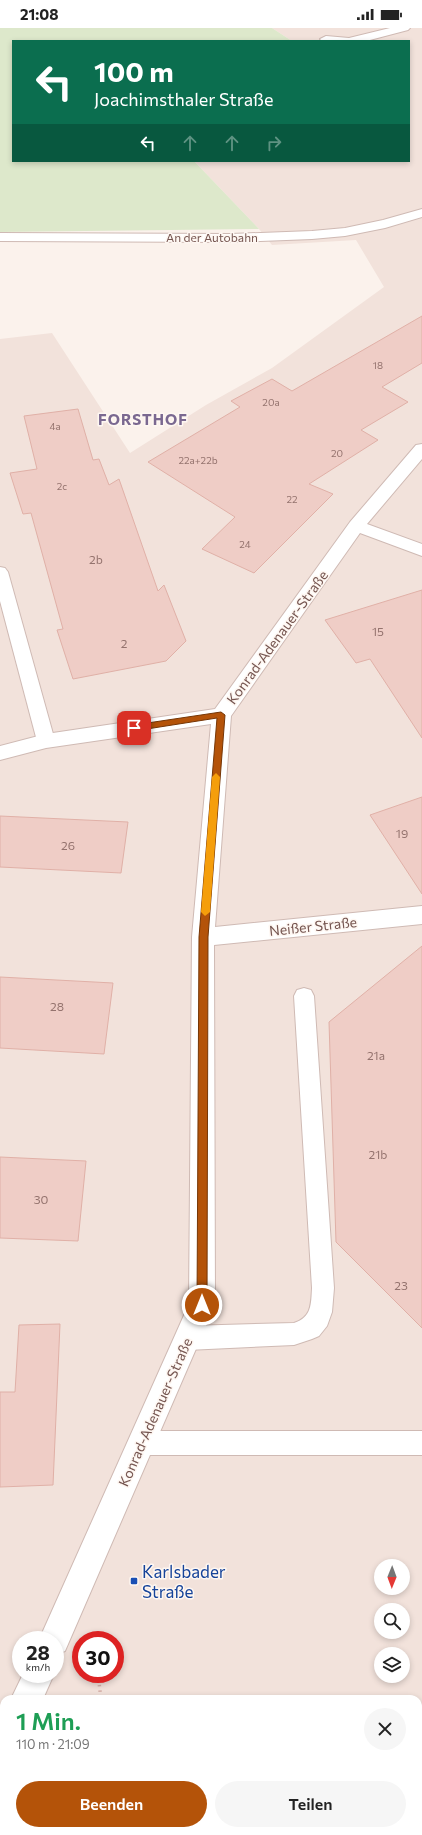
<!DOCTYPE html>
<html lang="de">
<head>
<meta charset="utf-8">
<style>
	body { margin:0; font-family:Commissioner,sans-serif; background:#f6f6f6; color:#222; height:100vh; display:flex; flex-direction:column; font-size:15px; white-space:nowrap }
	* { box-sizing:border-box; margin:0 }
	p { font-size:13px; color:#767676 }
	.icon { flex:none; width:22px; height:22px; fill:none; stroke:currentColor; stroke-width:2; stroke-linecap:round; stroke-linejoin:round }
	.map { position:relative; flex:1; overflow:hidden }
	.sheet { position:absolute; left:0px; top:1667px; width:422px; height:140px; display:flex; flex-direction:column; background:#fff; border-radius:12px 12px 0 0; box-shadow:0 2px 6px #0003 }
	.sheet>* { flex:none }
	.banner { position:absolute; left:12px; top:12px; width:398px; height:122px; border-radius:0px; box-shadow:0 2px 6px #0003; background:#0b6e4f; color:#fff; overflow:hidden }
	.needle { width:26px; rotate:181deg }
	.fabs { position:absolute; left:374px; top:1531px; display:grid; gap:8px }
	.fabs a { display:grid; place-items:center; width:36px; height:36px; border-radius:50%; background:#fff; box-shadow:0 2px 6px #0003; font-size:20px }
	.speed { position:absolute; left:12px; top:1603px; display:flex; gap:8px; font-size:20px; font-weight:700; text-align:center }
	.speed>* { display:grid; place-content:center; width:52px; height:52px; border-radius:50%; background:#fff; box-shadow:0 2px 6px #0003; line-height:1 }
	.speed small { font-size:10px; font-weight:400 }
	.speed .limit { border:6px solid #d22; background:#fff; color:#111 }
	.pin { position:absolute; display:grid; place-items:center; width:34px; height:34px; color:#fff; margin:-17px; border-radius:8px; box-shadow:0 2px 6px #0006 }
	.me { position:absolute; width:44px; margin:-22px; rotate:0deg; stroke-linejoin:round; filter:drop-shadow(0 0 3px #0008) }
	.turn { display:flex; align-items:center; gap:14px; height:84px; padding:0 16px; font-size:18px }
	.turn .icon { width:52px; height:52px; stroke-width:2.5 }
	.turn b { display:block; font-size:28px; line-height:34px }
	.lanes { display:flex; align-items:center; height:38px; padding:0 16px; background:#0003; justify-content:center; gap:20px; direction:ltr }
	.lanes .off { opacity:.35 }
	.round { display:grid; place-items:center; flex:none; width:42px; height:42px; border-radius:21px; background:#f6f6f6 }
	.head { display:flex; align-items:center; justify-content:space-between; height:68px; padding:0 16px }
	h1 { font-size:24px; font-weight:600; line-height:30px; color:#1e9e55 }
	.button { display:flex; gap:8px; margin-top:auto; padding:8px 16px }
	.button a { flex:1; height:46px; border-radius:24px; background:#b45309; color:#fff; font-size:16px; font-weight:600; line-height:46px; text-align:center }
	.button a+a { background:#f6f6f6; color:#222 }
	.status { display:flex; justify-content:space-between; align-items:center; height:28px; padding:0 20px; background:#fff; direction:ltr }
	.status svg { height:11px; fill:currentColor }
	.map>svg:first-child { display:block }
</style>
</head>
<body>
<div class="status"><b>21:08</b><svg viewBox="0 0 49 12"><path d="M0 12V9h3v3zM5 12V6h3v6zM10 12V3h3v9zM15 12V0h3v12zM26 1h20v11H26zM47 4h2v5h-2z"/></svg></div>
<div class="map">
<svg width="422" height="1807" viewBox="0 0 422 1807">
	<rect width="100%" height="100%" fill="#fbf2ec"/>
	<path fill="#f2e2db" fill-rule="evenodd" d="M 272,0 L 422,0 L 422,1807 L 0,1807 L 0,311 L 52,305 L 130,425 L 206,377 L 272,340 L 384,259 L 356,212 L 272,217 L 259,201 L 194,133 L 409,133 L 409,13 L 292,13 ZM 381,1538 L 403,1538 L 403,1560 L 381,1560 ZM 381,1582 L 403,1582 L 403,1604 L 381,1604 ZM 21,1612 L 55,1612 L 55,1646 L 21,1646 ZM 81,1612 L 115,1612 L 115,1646 L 81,1646 ZM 381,1626 L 403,1626 L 403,1648 L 381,1648 ZM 4,1671 L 418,1671 L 418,1803 L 4,1803 Z"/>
	<polygon fill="#dde8cb" points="0,0 272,0 292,13 13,13 13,133 194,133 259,201 0,204"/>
	<g fill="#efcdc6" stroke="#e0b0a7">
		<polygon points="422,288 422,335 382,359 408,374 361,402 378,412 309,456 333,466 254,545 202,521 235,489 148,434 240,379 231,373 272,351 292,363"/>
		<polygon points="78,381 93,432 99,431 109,457 119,451 158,563 164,557 186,613 166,633 73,651 57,602 63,601 31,485 23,486 10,445 37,441 24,388"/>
		<polygon points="422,562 422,710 370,631 356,635 325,592"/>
		<polygon points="422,769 422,866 370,787"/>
		<polygon points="0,788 128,794 121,845 0,839"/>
		<polygon points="422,918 422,1300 336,1214 329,994"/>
		<polygon points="0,949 113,955 104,1026 0,1020"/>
		<polygon points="0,1129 86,1133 78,1213 0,1210"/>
		<polygon points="60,1296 53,1457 0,1459 0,1364 15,1364 19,1297"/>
	</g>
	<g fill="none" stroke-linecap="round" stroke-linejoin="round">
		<g stroke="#cfbab4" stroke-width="2">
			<g id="service">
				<polygon points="0,539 5,540 8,544 55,713 52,717 46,719 40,717 37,713 0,573"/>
				<path d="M 304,960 L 311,962 L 314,968 L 334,1260 L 332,1284 L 327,1298 L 319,1308 L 312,1311 L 294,1317 L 187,1322 L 179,1318 L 175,1310 L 179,1302 L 187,1298 L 294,1295 C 312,1289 311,1276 312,1260 L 294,968 L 297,962 Z"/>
				<polygon points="141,1403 422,1403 422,1427 141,1427 132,1424 129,1415 132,1406"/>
			</g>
		</g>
		<g stroke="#cfbab4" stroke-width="2">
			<g id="minor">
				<polygon points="390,0 410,0 408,2 366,13 322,13 320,11 326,8 349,10"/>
				<polygon points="422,181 422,189 385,200 345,208 312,211 231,214 0,213 0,205 231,206 312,203 345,200 383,192"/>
				<polygon points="422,416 422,431 367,496 422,516 422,528 360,505 231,688 215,899 422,878 422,896 214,917 215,1277 65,1623 55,1627 55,1612 39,1612 189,1276 192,909 211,696 46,720 0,732 0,718 46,706 215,681 350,494 416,417"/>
				<polygon points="23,1646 54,1646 43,1671 11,1671"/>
				<polygon points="4,1707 4,1746 0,1748 0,1709"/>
			</g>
		</g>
		<g stroke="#d4afa8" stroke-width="3.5" stroke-dasharray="1.5 4" stroke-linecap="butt">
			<polyline points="98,1646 101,1671"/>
			<polyline points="117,1803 118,1807"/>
		</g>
		<use href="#service" fill="#fff" fill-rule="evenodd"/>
		<use href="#minor" fill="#fff" fill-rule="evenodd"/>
	</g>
	<polygon fill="#b45309" stroke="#753606" points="221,684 225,687 208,909 207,1277 206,1281 202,1283 198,1281 197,1277 199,909 217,690 134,703 130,700 134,697"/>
	<polygon fill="#f59e0b" points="216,745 220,749 210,884 205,888 201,884 212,749"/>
	<rect fill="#1a4fb4" stroke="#fef7f2" stroke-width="1.5" x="130" y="1549" width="8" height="8" rx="2"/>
	<g text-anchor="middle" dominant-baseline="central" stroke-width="3" stroke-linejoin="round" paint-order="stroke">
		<g font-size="10" fill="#94736e">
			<text x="378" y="337">18</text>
			<text x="271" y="374">20a</text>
			<text x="55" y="398">4a</text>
			<text x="337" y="425">20</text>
			<text x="198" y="432">22a+22b</text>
			<text x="62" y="458">2c</text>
			<text x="292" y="471">22</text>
			<text x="245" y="516">24</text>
		</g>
		<g font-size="12" fill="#755550" stroke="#fef7f2">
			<text x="212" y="209">An der Autobahn</text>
		</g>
		<g font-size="12" fill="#94736e">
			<text x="96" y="531">2b</text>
			<text x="378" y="603">15</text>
			<text x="124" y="615">2</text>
			<text x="402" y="805">19</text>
			<text x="68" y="817">26</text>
			<text x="57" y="978">28</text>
			<text x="376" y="1027">21a</text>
			<text x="378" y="1126">21b</text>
			<text x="41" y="1171">30</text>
			<text x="401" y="1257">23</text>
		</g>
		<g font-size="14" fill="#755550" stroke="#fef7f2">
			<text transform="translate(277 609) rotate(-54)">Konrad-Adenauer-Straße</text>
			<text transform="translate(313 898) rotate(-6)">Neißer Straße</text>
			<text transform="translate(155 1384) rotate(-66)">Konrad-Adenauer-Straße</text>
		</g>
		<g font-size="15" font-weight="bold" letter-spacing="1" fill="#7a6890" stroke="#fef7f2">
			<text x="143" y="391">FORSTHOF</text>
		</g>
		<g font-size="17" fill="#164399" stroke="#fef7f2" text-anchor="start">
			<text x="142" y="1543">Karlsbader<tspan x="142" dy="20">Straße</tspan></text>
		</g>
	</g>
</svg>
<div class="fabs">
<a><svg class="needle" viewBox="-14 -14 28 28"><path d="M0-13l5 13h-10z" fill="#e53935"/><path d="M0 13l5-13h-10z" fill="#767676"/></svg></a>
<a><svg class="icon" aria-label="search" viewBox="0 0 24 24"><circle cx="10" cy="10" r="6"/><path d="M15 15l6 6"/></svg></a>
<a><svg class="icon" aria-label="layers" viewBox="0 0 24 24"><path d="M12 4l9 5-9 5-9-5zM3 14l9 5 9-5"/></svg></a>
</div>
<div class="speed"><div>28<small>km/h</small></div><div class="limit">30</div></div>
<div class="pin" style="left:134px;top:700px;background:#d93025"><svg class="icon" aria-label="arrive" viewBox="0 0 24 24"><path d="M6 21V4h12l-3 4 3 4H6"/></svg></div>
<svg class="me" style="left:202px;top:1277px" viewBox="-20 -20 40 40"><circle r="17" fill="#b45309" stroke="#fff" stroke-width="3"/><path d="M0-11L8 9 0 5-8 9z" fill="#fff"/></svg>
<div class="banner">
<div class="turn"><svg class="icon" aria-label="left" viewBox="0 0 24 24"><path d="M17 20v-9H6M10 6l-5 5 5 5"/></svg><div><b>100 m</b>Joachimsthaler Straße</div></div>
<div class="lanes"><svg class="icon" aria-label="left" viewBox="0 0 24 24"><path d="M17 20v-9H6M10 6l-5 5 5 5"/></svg><svg class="icon off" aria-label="ahead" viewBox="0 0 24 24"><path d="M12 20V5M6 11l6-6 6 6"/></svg><svg class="icon off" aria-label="ahead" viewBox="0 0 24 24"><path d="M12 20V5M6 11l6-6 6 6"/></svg><svg class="icon off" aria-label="right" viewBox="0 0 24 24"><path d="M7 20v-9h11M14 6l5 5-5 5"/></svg></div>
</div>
<section class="sheet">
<div class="head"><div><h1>1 Min.</h1><p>110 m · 21:09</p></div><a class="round"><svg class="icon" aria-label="close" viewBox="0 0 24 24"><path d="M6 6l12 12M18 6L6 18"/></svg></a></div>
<div class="button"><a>Beenden</a><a>Teilen</a></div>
</section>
</div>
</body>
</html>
